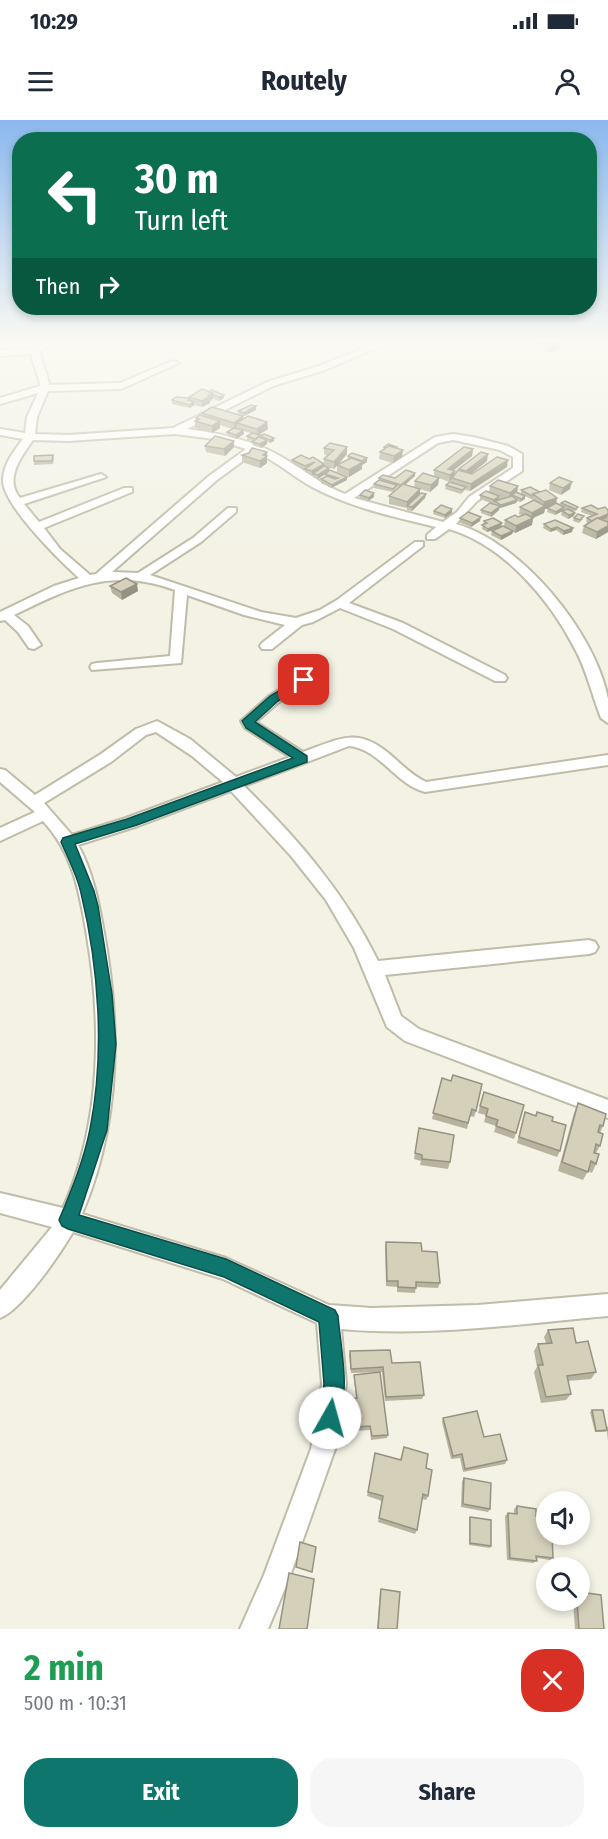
<!DOCTYPE html>
<html lang="en">
<head>
<meta charset="utf-8">
<style>
	body { margin:0; font-family:"Fira Sans Condensed",sans-serif; background:#f6f6f7; color:#1f2937; height:100vh; display:flex; flex-direction:column; font-size:22px; white-space:nowrap }
	* { box-sizing:border-box; margin:0 }
	p { font-size:20px; color:#747a83 }
	.icon { flex:none; width:33px; height:33px; fill:none; stroke:currentColor; stroke-width:2; stroke-linecap:round; stroke-linejoin:round }
	.map { position:relative; height:1509px; overflow:hidden }
	.details { display:flex; flex-direction:column; background:#fff; flex:1 }
	.details>* { flex:none }
	.hud { position:absolute; left:12px; top:12px; width:585px; height:183px; border-radius:24px; box-shadow:0 3px 9px #0003; background:#0b6e4f; color:#fff; overflow:hidden }
	.tools { position:absolute; left:536px; top:1371px; display:grid; gap:12px }
	.tools a { display:grid; place-items:center; width:54px; height:54px; border-radius:50%; background:#fff; box-shadow:0 3px 9px #0003; font-size:30px }
	.pin { position:absolute; display:grid; place-items:center; width:51px; height:51px; color:#fff; margin:-26px; border-radius:12px; box-shadow:0 3px 9px #0006 }
	.me { position:absolute; width:66px; margin:-33px; rotate:7deg; stroke-linejoin:round; filter:drop-shadow(0 0 4px #0008) }
	.turn { display:flex; align-items:center; gap:21px; height:126px; padding:0 24px; font-size:27px }
	.turn .icon { width:78px; height:78px; stroke-width:2.5 }
	.turn b { display:block; font-size:42px; line-height:51px }
	.then { display:flex; align-items:center; height:57px; padding:0 24px; background:#0003; gap:12px; font-size:22px }
	.round { display:grid; place-items:center; flex:none; width:63px; height:63px; border-radius:24px; background:#f6f6f7 }
	.headline { display:flex; align-items:center; justify-content:space-between; height:102px; padding:0 24px }
	h1 { font-size:36px; font-weight:700; line-height:45px; color:#1e9e55 }
	.primary-button { display:flex; gap:12px; margin-top:auto; padding:12px 24px }
	.primary-button a { flex:1; height:69px; border-radius:24px; background:#0f766e; color:#fff; font-size:24px; font-weight:700; line-height:69px; text-align:center }
	.primary-button a+a { background:#f6f6f7; color:#1f2937 }
	.status { display:flex; justify-content:space-between; align-items:center; height:42px; padding:0 30px; background:#fff; direction:ltr }
	.status svg { height:16px; fill:currentColor }
	header { display:flex; justify-content:space-between; align-items:center; height:78px; padding:0 24px; background:#fff; font-size:27px; font-weight:700 }
	.map>svg:first-child { display:block }
</style>
</head>
<body>
<div class="status"><b>10:29</b><svg viewBox="0 0 49 12"><path d="M0 12V9h3v3zM5 12V6h3v6zM10 12V3h3v9zM15 12V0h3v12zM26 1h20v11H26zM47 4h2v5h-2z"/></svg></div>
<header><svg class="icon" aria-label="menu" viewBox="0 0 24 24"><path d="M4 6h16M4 12h16M4 18h16"/></svg>Routely<svg class="icon" aria-label="person" viewBox="0 0 24 24"><circle cx="12" cy="8" r="4"/><path d="M4 21q1-7 8-7t8 7"/></svg></header>
<div class="map">
<svg width="608" height="1509" viewBox="0 0 608 1509">
	<rect width="100%" height="100%" fill="#f3f2e5"/>
	<g fill="none" stroke-linecap="round" stroke-linejoin="round">
		<g stroke="#bfbca7" stroke-width="4">
			<g id="street">
				<path d="M 41,222 L 50,222 L 40,232 C 41,244 48,253 49,265 L 120,263 L 172,241 L 179,243 L 121,269 L 48,271 L 37,297 L 35,314 L 68,315 L 173,308 L 267,262 L 319,246 L 379,222 L 390,222 L 325,250 L 273,266 L 187,309 C 219,313 252,320 280,336 C 303,349 321,365 345,374 L 435,317 L 453,314 L 473,317 L 508,326 L 522,334 L 522,351 L 477,381 L 456,404 C 521,422 596,513 608,579 C 608,587 608,595 608,603 L 601,598 C 592,575 587,551 575,529 C 550,480 504,425 449,409 L 435,419 L 427,419 L 427,415 L 436,407 C 395,397 352,388 314,368 C 293,357 277,341 255,332 L 217,360 L 112,452 L 138,453 L 193,418 L 228,388 L 236,388 L 236,392 L 201,422 L 150,455 L 261,492 L 296,498 L 320,490 L 337,480 L 415,422 L 423,422 L 423,426 L 349,483 L 403,503 L 505,555 L 507,558 L 505,561 L 495,561 L 393,509 L 340,488 L 313,502 L 302,505 L 272,529 L 262,529 L 260,526 L 262,523 L 285,505 L 244,495 L 187,475 L 181,543 L 92,550 L 90,547 L 92,544 L 97,543 L 170,536 L 175,470 C 112,447 71,467 14,495 L 28,506 L 41,525 L 34,529 L 29,528 L 18,512 L 5,500 L 0,501 L 0,492 L 54,466 L 79,458 C 59,440 1,383 3,359 C 4,343 14,331 23,319 L 0,315 L 0,309 L 25,313 L 27,297 L 38,273 L 0,284 L 0,278 L 40,266 C 39,254 33,246 31,234 L 0,236 L 0,230 L 33,228 ZM 175,314 L 214,319 L 246,329 L 209,356 L 96,454 L 90,455 L 60,429 L 44,408 L 132,372 L 132,368 L 124,368 L 39,402 L 24,384 L 106,357 L 101,354 L 20,378 C 4,359 21,337 33,320 L 68,321 ZM 453,320 L 500,330 L 513,337 L 513,348 L 469,377 L 457,392 L 443,402 L 354,378 L 438,323 Z"/>
				<path d="M 304,555 L 311,559 L 309,562 L 279,582 L 256,602 L 303,632 C 342,618 358,606 393,637 C 403,646 413,656 426,662 L 608,635 L 608,645 L 425,672 C 395,664 380,629 349,626 L 244,666 C 298,719 345,773 378,841 L 589,820 L 595,822 L 598,827 L 595,832 L 589,834 L 385,855 L 401,896 L 419,909 L 608,980 L 608,998 L 405,921 L 387,907 L 354,828 L 326,780 L 291,736 L 231,671 L 138,706 L 78,725 C 92,750 98,779 103,807 C 121,902 121,1003 82,1094 L 226,1138 L 329,1185 L 372,1188 L 478,1185 L 608,1174 L 608,1196 C 520,1204 429,1217 341,1209 L 346,1264 L 335,1329 L 289,1459 L 268,1509 L 240,1509 L 264,1455 L 311,1329 L 322,1264 L 317,1203 L 223,1159 L 73,1112 C 60,1134 23,1189 0,1198 L 0,1170 L 52,1107 L 0,1093 L 0,1073 L 63,1088 C 102,1002 102,901 86,810 C 79,769 72,732 43,701 L 0,721 L 0,708 L 35,692 L 0,662 L 0,649 L 5,650 L 35,675 L 101,634 L 136,609 L 157,601 L 190,619 L 236,657 L 290,637 L 245,608 L 241,601 L 269,576 ZM 156,612 L 192,636 L 223,662 L 126,698 L 72,715 L 44,683 L 111,642 L 146,615 Z"/>
			</g>
		</g>
		<use href="#street" fill="#fff" fill-rule="evenodd"/>
	</g>
	<g fill="#b7b39f">
		<polygon points="534,222 558,222 560,229 550,233 543,229 543,226"/>
		<polygon points="202,269 224,278 219,281 213,279 210,281 210,283 202,287 194,285 190,288 172,284 172,280 189,278 189,277"/>
		<polygon points="256,290 244,296 239,294 238,291"/>
		<polygon points="202,293 243,299 268,309 259,315 260,318 260,316 274,321 270,323 267,322 267,324 261,328 253,325 253,321 247,320 247,316 251,313 243,311 244,314 236,319 227,316 227,312 232,309 220,305 220,308 212,313 195,308 195,301 196,301 196,298 202,296"/>
		<polygon points="205,326 234,327 225,336 206,332"/>
		<polygon points="347,327 347,334 338,345 348,339 348,336 367,338 367,342 362,345 362,349 349,357 337,352 337,345 334,349 324,346 329,351 347,360 331,368 321,363 321,359 325,357 325,354 318,359 313,357 313,354 312,355 305,352 305,350 292,343 292,340 309,339 324,344 324,339 328,336 324,334 324,328"/>
		<polygon points="384,327 397,327 402,337 393,343 379,339 380,332 383,330"/>
		<polygon points="473,329 472,336 454,350 454,355 459,349 487,341 471,354 507,347 470,371 465,370 461,374 445,369 446,365 451,363 451,360 449,362 439,358 438,365 430,372 420,369 420,375 426,374 425,378 412,391 407,390 407,388 389,384 389,376 399,368 397,367 396,369 393,372 374,368 374,364 379,361 379,358 395,358 415,356 405,365 414,367 415,361 434,356 434,350"/>
		<polygon points="267,332 267,343 260,348 242,342 242,335"/>
		<polygon points="53,335 54,339 53,344 34,345 34,341"/>
		<polygon points="550,363 570,369 561,375 549,370"/>
		<polygon points="490,366 518,366 517,372 521,374 521,370 560,385 561,383 578,387 577,390 574,392 574,396 568,399 561,395 562,391 555,395 547,392 548,388 545,389 544,393 533,398 532,405 515,413 513,412 512,414 501,420 491,415 492,411 498,408 487,412 482,409 484,401 502,403 501,407 504,406 505,400 518,397 522,395 519,394 520,387 532,381 532,379 531,379 525,376 525,379 520,382 517,381 516,383 500,388 499,388 499,390 491,397 481,393 481,390 495,384 495,382 493,384 480,379 480,375 489,372"/>
		<polygon points="374,373 374,377 368,381 360,378 360,375"/>
		<polygon points="582,388 608,390 608,412 596,419 582,413 584,406 588,403 586,402 587,398 592,396 581,392"/>
		<polygon points="452,389 452,393 445,398 433,394 434,391"/>
		<polygon points="460,398 480,401 471,407 459,402"/>
		<polygon points="574,398 583,399 579,403 573,401"/>
		<polygon points="544,404 573,408 572,412 563,415 556,410 550,412 543,408"/>
		<polygon points="110,466 138,471 122,480 112,473"/>
		<polygon points="442,958 476,991 474,997 470,996 467,1009 432,999"/>
		<polygon points="484,972 516,1013 514,1019 494,1012 496,1006 484,1002 486,995 478,993"/>
		<polygon points="578,983 603,1006 600,1013 600,1026 596,1033 596,1044 592,1053 588,1051 583,1060 558,1051 574,993"/>
		<polygon points="525,992 535,996 537,992 552,1001 560,1031 557,1037 517,1023"/>
		<polygon points="419,1008 450,1042 448,1049 420,1045 421,1041 414,1039"/>
		<polygon points="386,1122 422,1131 440,1163 438,1168 416,1167 415,1173 397,1172 397,1167 386,1166 385,1128"/>
		<polygon points="548,1210 576,1223 596,1252 591,1259 568,1261 571,1274 566,1280 541,1283 534,1252 537,1247 534,1231 538,1224 546,1223 544,1217"/>
		<polygon points="350,1231 392,1243 424,1275 422,1279 385,1281 382,1252 351,1253 349,1236"/>
		<polygon points="354,1255 388,1315 387,1318 371,1320 370,1310 339,1312 337,1280 356,1278 354,1259"/>
		<polygon points="592,1290 606,1308 608,1306 608,1322 607,1311 605,1312 595,1312 590,1292"/>
		<polygon points="443,1298 484,1317 507,1340 505,1344 463,1352 460,1338 451,1339 442,1302"/>
		<polygon points="404,1327 426,1348 428,1376 426,1380 422,1379 417,1410 415,1414 378,1402 382,1381 367,1376 374,1338 400,1340"/>
		<polygon points="464,1358 490,1389 488,1392 461,1387 462,1361"/>
		<polygon points="517,1386 536,1396 553,1438 550,1440 537,1438 537,1441 533,1443 507,1440 505,1396 508,1393 514,1393 514,1389"/>
		<polygon points="470,1397 491,1426 490,1428 469,1425 469,1398"/>
		<polygon points="381,1469 397,1509 377,1509 380,1470"/>
		<polygon points="573,1480 579,1480 604,1509 575,1509"/>
	</g>
	<g fill="#959282">
		<polygon points="561,223 560,229 550,233 551,226"/>
		<polygon points="213,273 213,279 210,281 210,283 202,287 202,281"/>
		<polygon points="224,275 224,278 219,281 219,277"/>
		<polygon points="194,282 194,285 190,288 189,285"/>
		<polygon points="256,286 256,290 244,296 244,293"/>
		<polygon points="243,296 244,303 237,303 237,307 234,309 234,303"/>
		<polygon points="220,301 220,308 212,313 212,306"/>
		<polygon points="267,302 268,309 258,315 257,309"/>
		<polygon points="243,310 244,314 236,319 236,315"/>
		<polygon points="274,318 274,321 270,323 270,320"/>
		<polygon points="267,320 267,324 261,328 260,324"/>
		<polygon points="234,321 234,327 225,336 224,329"/>
		<polygon points="347,327 347,334 334,349 334,342"/>
		<polygon points="473,329 472,336 449,354 448,349"/>
		<polygon points="403,330 402,337 393,343 394,336"/>
		<polygon points="267,332 267,343 260,348 260,341 263,335"/>
		<polygon points="488,334 487,341 466,358 466,351"/>
		<polygon points="367,338 367,342 362,345 362,349 349,357 349,350 362,343 362,341"/>
		<polygon points="508,340 507,347 470,371 471,364"/>
		<polygon points="324,344 324,347 312,355 312,351"/>
		<polygon points="329,348 329,352 318,359 318,355"/>
		<polygon points="455,351 454,358 452,358 451,360 449,362 450,355"/>
		<polygon points="415,353 415,356 401,368 401,365"/>
		<polygon points="347,357 347,360 331,368 332,365"/>
		<polygon points="439,358 438,365 430,372 431,365"/>
		<polygon points="572,362 570,369 561,375 563,368"/>
		<polygon points="518,366 517,373 512,375 511,378 508,380 510,373"/>
		<polygon points="420,369 420,376 407,386 407,389 407,382"/>
		<polygon points="374,373 374,377 368,381 369,378"/>
		<polygon points="426,374 425,378 412,391 412,387"/>
		<polygon points="499,376 499,379 493,384 494,380"/>
		<polygon points="525,376 525,379 520,382 521,379"/>
		<polygon points="557,378 556,385 545,389 544,393 533,398 532,405 515,413 516,406 531,399 532,393 543,387 544,382"/>
		<polygon points="517,380 516,383 500,388 501,385"/>
		<polygon points="500,386 499,390 491,397 491,393"/>
		<polygon points="564,387 563,391 555,395 556,392"/>
		<polygon points="452,389 452,393 445,398 445,395"/>
		<polygon points="575,393 574,396 568,399 569,395"/>
		<polygon points="608,394 607,398 591,404 592,401"/>
		<polygon points="481,397 480,401 471,407 472,403"/>
		<polygon points="502,403 501,407 487,412 488,409"/>
		<polygon points="608,406 608,412 596,419 597,412"/>
		<polygon points="557,407 556,410 550,412 551,409"/>
		<polygon points="573,408 572,412 563,415 564,411"/>
		<polygon points="513,411 512,414 501,420 501,416"/>
		<polygon points="137,464 138,471 122,480 121,472"/>
	</g>
	<g fill="#d5d0b9" stroke="#959282" stroke-width="1.5">
		<polygon points="547,222 558,222 561,223 551,226 544,223"/>
		<polygon points="202,269 213,273 208,275 210,276 202,281 189,277"/>
		<polygon points="211,270 224,275 219,277 213,275 213,273 209,272"/>
		<polygon points="176,277 189,278 190,279 188,280 194,282 189,285 172,280"/>
		<polygon points="251,285 256,286 244,293 238,291"/>
		<polygon points="212,287 243,296 234,303 202,293"/>
		<polygon points="200,295 220,301 212,306 195,301 199,299 196,298"/>
		<polygon points="248,296 267,302 257,309 237,303"/>
		<polygon points="234,308 243,310 236,315 227,312"/>
		<polygon points="252,313 260,315 255,319 247,316"/>
		<polygon points="264,314 274,318 270,320 260,316"/>
		<polygon points="215,316 234,321 224,329 205,326"/>
		<polygon points="259,317 267,320 260,324 252,322"/>
		<polygon points="330,323 347,327 334,342 324,339 334,330 324,328"/>
		<polygon points="388,324 397,327 396,328 389,326 386,328 384,327"/>
		<polygon points="389,326 403,330 394,336 380,332"/>
		<polygon points="464,327 473,329 448,349 455,351 450,355 434,350"/>
		<polygon points="252,328 267,332 263,335 267,336 260,341 242,335 249,333"/>
		<polygon points="481,332 488,334 466,351 459,349"/>
		<polygon points="352,333 367,338 362,341 348,336"/>
		<polygon points="53,335 52,341 34,341 34,336"/>
		<polygon points="301,335 309,339 313,337 324,344 312,351 305,349 315,342 305,346 292,340"/>
		<polygon points="497,337 508,340 471,364 452,358 458,350 472,354"/>
		<polygon points="351,338 363,342 349,350 337,345"/>
		<polygon points="324,346 329,348 318,355 313,354"/>
		<polygon points="330,350 347,357 332,365 321,359 327,356 335,359 338,358 325,354"/>
		<polygon points="406,350 415,353 401,365 379,358 383,355 395,358"/>
		<polygon points="423,353 439,358 431,365 415,361"/>
		<polygon points="559,357 572,362 563,368 550,363"/>
		<polygon points="379,360 397,365 393,369 374,364"/>
		<polygon points="498,360 518,366 510,373 490,366"/>
		<polygon points="450,362 466,367 462,370 446,365"/>
		<polygon points="403,364 420,369 407,382 389,376"/>
		<polygon points="530,367 540,372 533,374 534,375 532,376 521,370"/>
		<polygon points="365,370 374,373 369,378 360,375"/>
		<polygon points="546,370 557,378 544,382 533,374"/>
		<polygon points="486,371 499,376 494,380 480,375"/>
		<polygon points="516,372 525,376 521,379 512,375"/>
		<polygon points="421,373 426,374 412,387 407,386"/>
		<polygon points="512,376 517,380 501,385 495,381"/>
		<polygon points="534,380 545,386 532,393 520,387"/>
		<polygon points="565,381 578,387 575,389 561,383"/>
		<polygon points="490,383 500,386 491,393 481,390"/>
		<polygon points="556,383 564,387 556,392 547,388"/>
		<polygon points="441,385 452,389 445,395 434,391"/>
		<polygon points="591,385 598,389 605,387 608,390 608,394 599,398 597,398 592,401 587,398 597,394 582,388"/>
		<polygon points="568,389 575,393 569,395 562,391"/>
		<polygon points="468,392 481,397 472,403 460,398"/>
		<polygon points="526,394 533,398 516,406 505,400 515,395 518,397"/>
		<polygon points="578,394 584,396 580,400 574,398"/>
		<polygon points="493,398 502,403 488,409 482,405 487,403 484,401"/>
		<polygon points="597,398 608,402 608,406 597,412 584,406"/>
		<polygon points="555,400 573,408 564,411 557,407 551,409 544,404"/>
		<polygon points="503,406 513,411 501,416 492,411"/>
		<polygon points="126,458 137,464 121,472 110,466"/>
		<polygon points="453,955 482,964 476,991 472,989 468,1003 433,993 442,958 451,961"/>
		<polygon points="484,972 524,985 516,1013 496,1006 498,1000 486,996 488,989 480,986"/>
		<polygon points="578,983 606,994 603,1006 600,1005 598,1012 603,1014 600,1026 596,1024 594,1033 599,1034 596,1044 591,1041 588,1052 562,1042"/>
		<polygon points="525,992 536,996 537,992 553,997 552,1001 566,1005 560,1031 519,1017"/>
		<polygon points="419,1008 454,1015 450,1042 422,1039 422,1035 415,1033"/>
		<polygon points="386,1122 421,1123 422,1131 437,1132 440,1163 416,1162 416,1168 398,1167 398,1161 387,1161"/>
		<polygon points="573,1208 576,1223 588,1221 596,1252 567,1256 571,1274 546,1277 538,1245 543,1245 538,1224 552,1223 548,1210"/>
		<polygon points="390,1230 392,1243 420,1242 424,1275 386,1277 383,1247 351,1249 350,1231"/>
		<polygon points="380,1252 388,1315 372,1316 370,1306 339,1308 337,1280 357,1278 354,1255"/>
		<polygon points="592,1290 603,1290 607,1310 596,1311"/>
		<polygon points="477,1291 484,1317 500,1314 507,1340 465,1349 462,1334 453,1336 443,1298"/>
		<polygon points="404,1327 428,1334 426,1348 432,1350 428,1376 423,1374 417,1410 379,1398 383,1376 368,1372 375,1333 401,1340"/>
		<polygon points="464,1358 491,1363 490,1389 463,1384"/>
		<polygon points="517,1386 536,1389 536,1396 546,1397 546,1414 552,1414 553,1438 536,1436 537,1441 510,1438 508,1393 517,1394"/>
		<polygon points="470,1397 491,1400 491,1426 470,1423"/>
		<polygon points="300,1422 316,1427 312,1452 296,1447"/>
		<polygon points="289,1453 314,1459 307,1509 279,1509"/>
		<polygon points="381,1469 400,1472 397,1509 378,1509"/>
		<polygon points="579,1472 601,1475 604,1509 579,1509 577,1480 579,1480"/>
	</g>
	<linearGradient id="sky" x2="0" y2="1"><stop stop-color="#8ab8ed"/><stop offset="0.51" stop-color="#faf9f3"/><stop offset="1" stop-color="#faf9f3" stop-opacity="0"/></linearGradient>
	<rect width="608" height="433" fill="url(#sky)"/>
	<path fill="#0f766e" stroke="#0a4d48" stroke-width="1.5" d="M 304,556 L 310,560 L 308,562 L 278,581 L 255,602 L 307,636 L 307,642 L 137,705 L 75,724 L 94,771 L 98,786 L 112,874 L 116,924 L 107,1010 L 79,1095 L 226,1139 L 335,1190 L 338,1196 C 341,1231 351,1272 337,1305 L 330,1308 L 323,1305 L 320,1298 L 324,1264 L 319,1202 L 224,1157 L 68,1109 L 62,1106 L 59,1100 C 71,1071 84,1040 90,1009 C 105,933 99,848 81,773 C 77,755 68,738 61,722 L 63,718 L 127,699 L 293,638 L 246,608 L 242,601 L 270,576 Z"/>
</svg>
<div class="tools">
<a><svg class="icon" aria-label="sound" viewBox="0 0 24 24"><path d="M4 9h4l5-4v14l-5-4H4zM17 9q2 3 0 6"/></svg></a>
<a><svg class="icon" aria-label="search" viewBox="0 0 24 24"><circle cx="10" cy="10" r="6"/><path d="M15 15l6 6"/></svg></a>
</div>
<div class="pin" style="left:304px;top:560px;background:#d93025"><svg class="icon" aria-label="arrive" viewBox="0 0 24 24"><path d="M6 21V4h12l-3 4 3 4H6"/></svg></div>
<svg class="me" style="left:330px;top:1298px" viewBox="-20 -20 40 40"><circle r="19" fill="#fff"/><path d="M0-13L10 11 0 6-10 11z" fill="#0f766e"/></svg>
<div class="hud">
<div class="turn"><svg class="icon" aria-label="left" viewBox="0 0 24 24"><path d="M17 20v-9H6M10 6l-5 5 5 5"/></svg><div><b>30 m</b>Turn left</div></div>
<div class="then">Then<svg class="icon" aria-label="right" viewBox="0 0 24 24"><path d="M7 20v-9h11M14 6l5 5-5 5"/></svg></div>
</div>
</div>
<section class="details">
<div class="headline"><div><h1>2 min</h1><p>500 m · 10:31</p></div><a class="round" style="background:#d93025;color:#fff"><svg class="icon" aria-label="close" viewBox="0 0 24 24"><path d="M6 6l12 12M18 6L6 18"/></svg></a></div>
<div class="primary-button"><a>Exit</a><a>Share</a></div>
</section>
</body>
</html>
